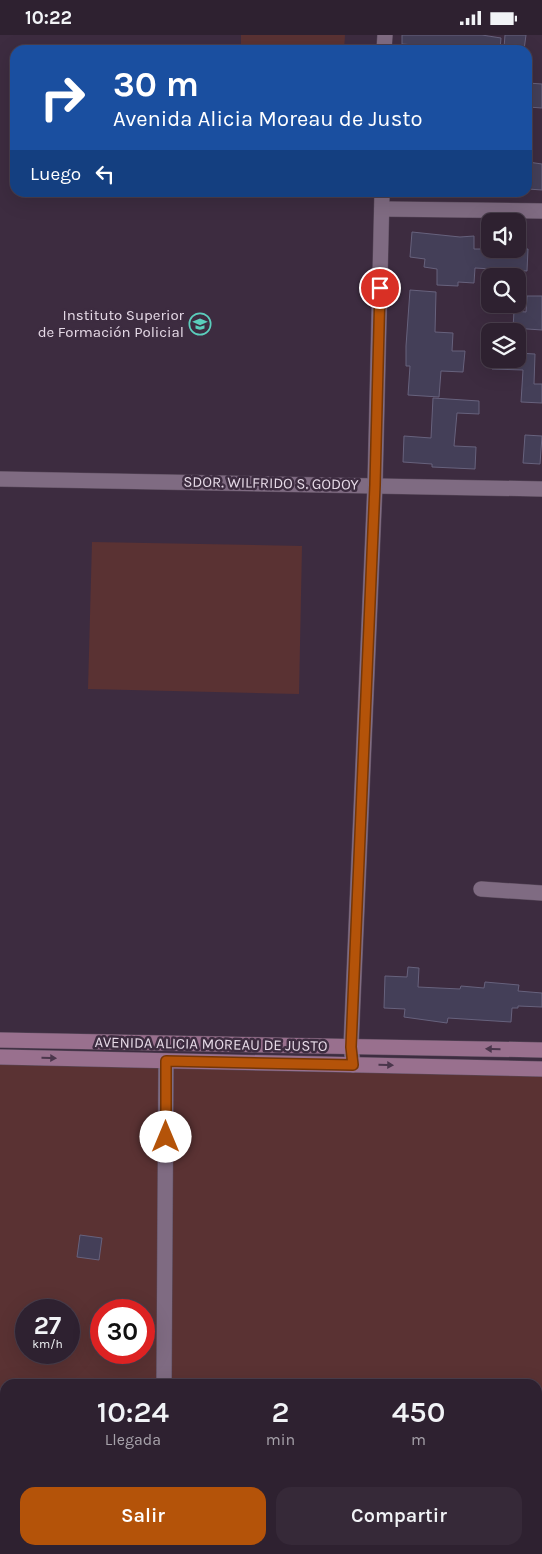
<!DOCTYPE html>
<html lang="es">
<head>
<meta charset="utf-8">
<style>
	body { margin:0; font-family:Karla,sans-serif; background:#362938; color:#f1f3f6; height:100vh; display:flex; flex-direction:column; font-size:19px; white-space:nowrap }
	* { box-sizing:border-box; margin:0 }
	p { font-size:16px; color:#a7a3ab }
	.icon { flex:none; width:28px; height:28px; fill:none; stroke:currentColor; stroke-width:2; stroke-linecap:round; stroke-linejoin:round }
	.map { position:relative; flex:1; overflow:hidden }
	.sheet { position:absolute; left:0px; top:1344px; width:542px; height:176px; display:flex; flex-direction:column; background:#2e2130; border-radius:15px 15px 0 0; box-shadow:0 5px 20px #0002,0 0 0 1px #493e4c }
	.sheet>* { flex:none }
	.top-card { position:absolute; left:10px; top:10px; width:522px; height:152px; border-radius:15px; box-shadow:0 5px 20px #0002,0 0 0 1px #493e4c; background:#1a4fa0; color:#fff; overflow:hidden }
	.controls { position:absolute; left:481px; top:178px; display:grid; gap:10px }
	.controls a { display:grid; place-items:center; width:45px; height:45px; border-radius:10px; background:#2e2130; box-shadow:0 5px 20px #0002,0 0 0 1px #493e4c; font-size:25px }
	.speed { position:absolute; left:15px; top:1264px; display:flex; gap:10px; font-size:25px; font-weight:700; text-align:center }
	.speed>* { display:grid; place-content:center; width:65px; height:65px; border-radius:50%; background:#2e2130; box-shadow:0 5px 20px #0002,0 0 0 1px #493e4c; line-height:1 }
	.speed small { font-size:12px; font-weight:400 }
	.speed .limit { border:8px solid #d22; background:#fff; color:#111 }
	.pin { position:absolute; display:grid; place-items:center; width:42px; height:42px; color:#fff; margin:-21px; border:2px solid #fff; border-radius:50%; box-shadow:0 1px 5px #0007 }
	.me { position:absolute; width:55px; margin:-28px; rotate:0deg; stroke-linejoin:round; filter:drop-shadow(0 0 4px #0008) }
	.turn { display:flex; align-items:center; gap:18px; height:105px; padding:0 20px; font-size:22px }
	.turn .icon { width:65px; height:65px; stroke-width:2.5 }
	.turn b { display:block; font-size:35px; line-height:42px }
	.then { display:flex; align-items:center; height:48px; padding:0 20px; background:#0003; gap:10px; font-size:19px }
	.eta { display:flex; justify-content:space-evenly; align-items:center; height:85px; text-align:center }
	.eta b { font-size:30px; font-weight:600; line-height:35px }
	.button { display:flex; gap:10px; margin-top:auto; padding:10px 20px }
	.button a { flex:1; height:58px; border-radius:15px; background:#b45309; color:#fff; font-size:20px; font-weight:600; line-height:58px; text-align:center }
	.button a+a { background:#362938; color:#f1f3f6 }
	.status { display:flex; justify-content:space-between; align-items:center; height:35px; padding:0 25px; background:#2e2130; direction:ltr }
	.status svg { height:14px; fill:currentColor }
	.map>svg:first-child { display:block }
</style>
</head>
<body>
<div class="status"><b>10:22</b><svg viewBox="0 0 49 12"><path d="M0 12V9h3v3zM5 12V6h3v6zM10 12V3h3v9zM15 12V0h3v12zM26 1h20v11H26zM47 4h2v5h-2z"/></svg></div>
<div class="map">
<svg width="542" height="1519" viewBox="0 0 542 1519">
	<rect width="100%" height="100%" fill="#3d2c40"/>
	<g fill="#5a3233" fill-rule="evenodd">
		<polygon points="241,0 345,0 344,15 241,15"/>
		<polygon points="236,158 340,158 340,162 236,159"/>
		<polygon points="92,507 302,511 299,659 88,654"/>
		<path d="M 0,1023 L 542,1034 L 542,1519 L 0,1519 ZM 26,1275 L 69,1275 L 69,1318 L 26,1318 ZM 101,1275 L 144,1275 L 144,1318 L 101,1318 ZM 5,1349 L 538,1349 L 538,1515 L 5,1515 Z"/>
	</g>
	<g fill="#443f58" stroke="#67627d">
		<polygon points="402,0 482,0 501,3 500,15 473,15 402,9"/>
		<polygon points="505,0 526,0 524,15 504,13"/>
		<polygon points="528,48 542,49 542,73 528,72"/>
		<polygon points="528,127 542,129 542,155 528,154"/>
		<polygon points="412,197 460,202 474,201 474,214 528,214 527,236 475,233 474,248 458,247 458,251 437,250 437,234 424,232 425,224 410,222"/>
		<polygon points="410,255 436,257 435,297 453,298 452,316 465,316 463,337 441,336 439,362 408,360 410,331 406,331 406,311"/>
		<polygon points="527,261 542,261 542,295 513,293 514,276 526,277"/>
		<polygon points="518,318 535,319 534,349 542,349 542,368 521,367 523,335 492,334 492,324 518,324"/>
		<polygon points="433,363 479,366 479,379 457,378 454,411 476,412 475,434 432,432 432,429 403,427 404,401 431,403"/>
		<polygon points="525,400 542,401 540,429 523,428"/>
		<polygon points="408,932 419,933 418,952 460,954 461,951 484,953 485,947 519,950 518,956 542,958 542,972 518,971 518,973 512,973 511,987 448,983 447,988 404,982 405,974 384,973 385,941 407,942"/>
		<polygon points="80,1200 102,1203 99,1225 77,1222"/>
	</g>
	<g fill="none" stroke-linecap="round" stroke-linejoin="round">
		<g stroke="#5a4b5c" stroke-width="16">
			<g id="street">
				<polyline points="384,15 385,0"/>
				<polyline points="382,174 542,176"/>
				<polyline points="0,444 542,454"/>
				<polyline points="481,854 542,858"/>
				<polyline points="353,1030 351,1011 375,450 382,158"/>
				<polyline points="164,1349 166,1026"/>
				<polyline points="163,1519 163,1515"/>
			</g>
		</g>
		<g stroke="#5a4b5c" stroke-width="16">
			<g id="secondary">
				<polyline points="0,1005 542,1015"/>
				<polyline points="0,1022 542,1034"/>
			</g>
		</g>
		<use href="#street" stroke="#7f6b82" stroke-width="15"/>
		<use href="#secondary" stroke="#99708e" stroke-width="15"/>
	</g>
	<defs><path id="oneway-solid" d="M-6-.8H1V-3.2L6.5 0L1 3.2V.8H-6Z" transform="scale(1.25)"/></defs>
	<g fill="#4b364c">
		<use href="#oneway-solid" transform="translate(493 1014) rotate(-179)"/>
		<use href="#oneway-solid" transform="translate(49 1023) rotate(1)"/>
		<use href="#oneway-solid" transform="translate(386 1030) rotate(1)"/>
	</g>
	<g fill="none" stroke-linecap="round" stroke-linejoin="round">
		<g stroke="#753606" stroke-width="12">
			<polyline id="route" points="166,1102 166,1026 353,1030 351,1012 375,450 380,253"/>
		</g>
		<use href="#route" stroke="#b45309" stroke-width="9"/>
	</g>
	<defs>
		<g id="university-ring" transform="scale(1.125)"><circle r="9.5" fill="#3d2c40" stroke="#5bcebc" stroke-width="1.5"/><path d="M0-5L7-2L0 1L-7-2ZM-4 1L0 2.5L4 1V4Q0 6-4 4Z" fill="#5bcebc"/></g>
	</defs>
	<g fill-rule="evenodd">
		<use href="#university-ring" x="200" y="289"/>
	</g>
	<g text-anchor="middle" dominant-baseline="central" stroke-width="5" stroke-linejoin="round" paint-order="stroke">
		<g font-size="15" fill="#e6dae7" stroke="#3d2c40" text-anchor="end">
			<text x="184" y="280">Instituto Superior<tspan x="184" dy="17">de Formación Policial</tspan></text>
		</g>
		<g font-size="15" fill="#e6dae7" stroke="#3d2c40">
			<text transform="translate(271 448) rotate(1)">SDOR. WILFRIDO S. GODOY</text>
			<text transform="translate(211 1009) rotate(1)">AVENIDA ALICIA MOREAU DE JUSTO</text>
		</g>
	</g>
</svg>
<div class="controls">
<a><svg class="icon" aria-label="sound" viewBox="0 0 24 24"><path d="M4 9h4l5-4v14l-5-4H4zM17 9q2 3 0 6"/></svg></a>
<a><svg class="icon" aria-label="search" viewBox="0 0 24 24"><circle cx="10" cy="10" r="6"/><path d="M15 15l6 6"/></svg></a>
<a><svg class="icon" aria-label="layers" viewBox="0 0 24 24"><path d="M12 4l9 5-9 5-9-5zM3 14l9 5 9-5"/></svg></a>
</div>
<div class="speed"><div>27<small>km/h</small></div><div class="limit">30</div></div>
<div class="pin" style="left:380px;top:253px;background:#d93025"><svg class="icon" aria-label="arrive" viewBox="0 0 24 24"><path d="M6 21V4h12l-3 4 3 4H6"/></svg></div>
<svg class="me" style="left:166px;top:1102px" viewBox="-20 -20 40 40"><circle r="19" fill="#fff"/><path d="M0-13L10 11 0 6-10 11z" fill="#b45309"/></svg>
<div class="top-card">
<div class="turn"><svg class="icon" aria-label="right" viewBox="0 0 24 24"><path d="M7 20v-9h11M14 6l5 5-5 5"/></svg><div><b>30 m</b>Avenida Alicia Moreau de Justo</div></div>
<div class="then">Luego<svg class="icon" aria-label="left" viewBox="0 0 24 24"><path d="M17 20v-9H6M10 6l-5 5 5 5"/></svg></div>
</div>
<section class="sheet">
<div class="eta">
<div><b>10:24</b><p>Llegada</p></div>
<div><b>2</b><p>min</p></div>
<div><b>450</b><p>m</p></div>
</div>
<div class="button"><a>Salir</a><a>Compartir</a></div>
</section>
</div>
</body>
</html>
